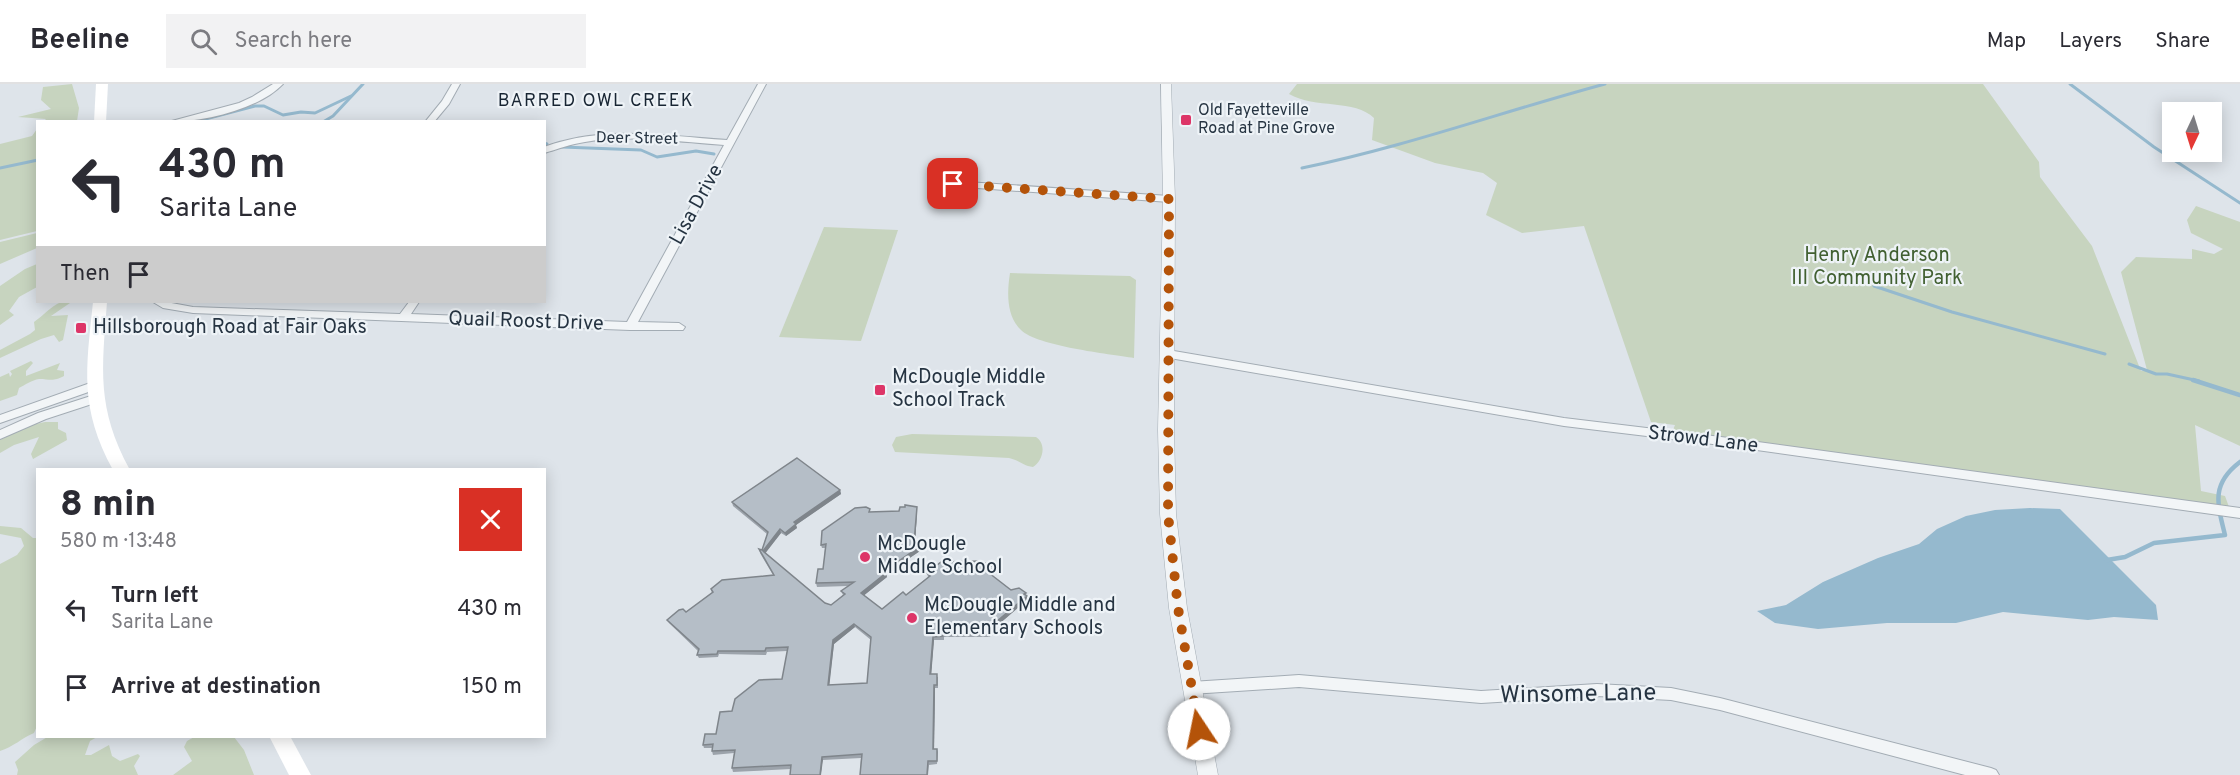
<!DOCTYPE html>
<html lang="en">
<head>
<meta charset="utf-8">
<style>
	body { margin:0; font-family:Overpass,sans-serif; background:#f2f2f3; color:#2b2b33; height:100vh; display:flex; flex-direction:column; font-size:22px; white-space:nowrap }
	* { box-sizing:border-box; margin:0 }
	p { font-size:20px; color:#7c7c81 }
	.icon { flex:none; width:33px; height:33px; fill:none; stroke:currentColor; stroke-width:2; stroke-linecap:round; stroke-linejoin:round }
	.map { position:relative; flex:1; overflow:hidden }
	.details { position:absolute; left:36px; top:384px; width:510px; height:270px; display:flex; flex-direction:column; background:#fff; border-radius:0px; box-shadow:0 3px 15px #0003 }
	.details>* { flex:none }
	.guide { position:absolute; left:36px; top:36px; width:510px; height:183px; border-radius:0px; box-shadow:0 3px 15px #0003; background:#fff; color:#2b2b33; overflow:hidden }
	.needle { width:39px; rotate:184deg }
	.fabs { position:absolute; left:2162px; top:18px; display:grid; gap:12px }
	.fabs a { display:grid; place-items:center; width:60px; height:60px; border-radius:0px; background:#fff; box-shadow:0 3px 15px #0003; font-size:30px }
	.pin { position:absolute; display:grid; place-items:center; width:51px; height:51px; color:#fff; margin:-26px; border-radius:12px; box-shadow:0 3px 9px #0006 }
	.me { position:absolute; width:66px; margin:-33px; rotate:349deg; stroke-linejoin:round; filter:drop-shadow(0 0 4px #0008) }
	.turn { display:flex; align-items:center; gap:21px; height:126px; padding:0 24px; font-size:27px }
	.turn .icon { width:78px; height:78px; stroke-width:2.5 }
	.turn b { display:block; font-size:42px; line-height:51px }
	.then { display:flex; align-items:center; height:57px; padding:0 24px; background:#0003; gap:12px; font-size:22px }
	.round { display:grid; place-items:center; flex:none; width:63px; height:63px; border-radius:0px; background:#f2f2f3 }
	.head { display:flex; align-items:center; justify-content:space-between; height:102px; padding:0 24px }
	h1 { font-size:36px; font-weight:800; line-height:45px }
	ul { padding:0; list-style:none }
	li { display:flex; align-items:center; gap:18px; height:78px; padding:0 24px }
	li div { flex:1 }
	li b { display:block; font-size:22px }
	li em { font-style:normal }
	header { display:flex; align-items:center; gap:36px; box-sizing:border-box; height:84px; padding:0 30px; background:#fff; border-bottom:2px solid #e1e1e2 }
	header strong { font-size:28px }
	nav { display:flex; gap:33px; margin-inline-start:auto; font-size:21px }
	.search { width:420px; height:54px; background:#f2f2f3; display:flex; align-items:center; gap:15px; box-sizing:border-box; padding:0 21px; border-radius:0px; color:#7c7c81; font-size:22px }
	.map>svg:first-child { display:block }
</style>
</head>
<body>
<header>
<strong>Beeline</strong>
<div class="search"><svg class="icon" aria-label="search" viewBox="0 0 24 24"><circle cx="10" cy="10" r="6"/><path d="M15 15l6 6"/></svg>Search here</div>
<nav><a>Map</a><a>Layers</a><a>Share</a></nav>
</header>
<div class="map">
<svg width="2240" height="691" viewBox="0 0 2240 691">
	<rect width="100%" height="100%" fill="#dee4ea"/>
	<g fill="#c7d4bf">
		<polygon points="72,0 79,24 77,37 44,37 46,35 18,33 51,25 41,16 43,3"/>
		<path d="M 1297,0 L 1983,0 L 2039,78 L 2040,93 L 2092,162 L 2141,287 L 2147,286 L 2121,188 L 2136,173 L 2192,175 L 2192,165 L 2214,170 L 2223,165 L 2191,149 L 2187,136 L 2196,122 L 2240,138 L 2240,362 L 2195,341 L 2201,407 L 2225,412 L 2229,423 L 1673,346 L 1675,341 L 1651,338 L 1584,142 L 1522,149 L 1486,131 L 1497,99 L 1483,89 L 1435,79 L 1372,56 L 1374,34 C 1355,15 1315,25 1289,10 Z"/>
		<polygon points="37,45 37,147 0,156 0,60 32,52"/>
		<polygon points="824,143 898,146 861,257 779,253"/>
		<polygon points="37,149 37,164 0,180 0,158"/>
		<polygon points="37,180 37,203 19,213 9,227 14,231 0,241 0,202 25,185"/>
		<path d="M 1010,189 L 1130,192 L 1136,196 L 1134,274 C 1109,270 1037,262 1021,246 C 1006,232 1007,208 1010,189 Z"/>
		<path d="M 61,218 L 70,219 L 51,232 L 68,231 L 63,256 L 59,258 L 54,251 L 41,255 L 0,274 L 0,266 L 30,250 L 35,246 L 34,238 C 44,231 50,223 61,218 Z"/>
		<path d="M 31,277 L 33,279 L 26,287 L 26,292 L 60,279 L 57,286 L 64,287 L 64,292 C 53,298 50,295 39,295 C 32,296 25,301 19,304 L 17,311 L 0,317 L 0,293 L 9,289 L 10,293 L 12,290 L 10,287 Z"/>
		<polygon points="45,338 58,338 58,345 66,349 67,356 33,375 31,370 39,353 14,361 0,369 0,356 27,342"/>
		<path d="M 912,350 L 1036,353 C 1047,360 1043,377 1033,383 C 1023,382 1019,376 1009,374 L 895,368 L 892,361 L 896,353 Z"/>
		<path d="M 0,442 L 21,444 L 33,454 L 38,454 L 37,642 L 34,649 C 22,654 13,663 0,667 L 0,480 L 17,471 L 24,462 L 21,454 L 0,450 Z"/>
		<polygon points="49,652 97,653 90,657 85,671 91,671 109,661 112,672 120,677 138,670 140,672 134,682 138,691 17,691 18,686 15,678 34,661"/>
		<polygon points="196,652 234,653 244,666 254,691 173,691 192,677 184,663 187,657"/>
	</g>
	<polygon fill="#95b9ce" points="2030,424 2060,425 2156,521 2158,536 2114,533 2088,536 2003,528 1956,539 1887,539 1818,545 1775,539 1757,527 1786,521 1823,498 1878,474 1919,460 1937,445 1966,432 1995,426"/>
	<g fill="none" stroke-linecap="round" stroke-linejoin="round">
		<g stroke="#95b9ce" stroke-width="3">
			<polyline points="2070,0 2154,63 2240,119"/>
			<polyline points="194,38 255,22 264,22 283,31 301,28 315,29 351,12"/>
			<polyline points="323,38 333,32 363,0"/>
			<polyline points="544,59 547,60"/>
			<polyline points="562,63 641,66 657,73 696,67 714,70"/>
			<polyline points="0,84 38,76"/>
			<path d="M 1302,84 C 1405,63 1504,27 1605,0"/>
			<polyline points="1874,202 1952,228 2105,270"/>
			<polyline points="2129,280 2156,290 2167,290 2199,297"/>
		</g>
		<g stroke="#95b9ce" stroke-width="4.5">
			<polyline points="2193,296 2240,311"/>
			<path d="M 2107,476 L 2125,473 L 2154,459 L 2225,451 C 2217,419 2211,400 2240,378"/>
		</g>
		<g stroke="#a3acb4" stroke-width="2">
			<g id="minor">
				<path d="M 273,0 L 283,0 C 258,26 203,38 168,38 L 239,19 L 252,13 Z"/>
				<polygon points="452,0 460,0 449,20 434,38 425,38 442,17"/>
				<path d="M 758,0 L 766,0 L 638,238 L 679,239 L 685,243 L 683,246 L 630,246 L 193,229 L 163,224 L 153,218 L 166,218 L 193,223 L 400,230 L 409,218 L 419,218 L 411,230 L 627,238 L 724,61 C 678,58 630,50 585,58 C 571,60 558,65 544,69 L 544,63 C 603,41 666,52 727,56 Z"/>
				<polygon points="953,97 1169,112 1174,115 1169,118 950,102 950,98"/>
				<polygon points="1168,266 1564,334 1721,353 2240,424 2240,434 1721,361 1564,342 1164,273 1162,270"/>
				<polygon points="93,298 97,299 99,302 97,305 0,339 0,331"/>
				<polygon points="94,311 98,312 100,315 98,318 46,335 0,355 0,346 38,329"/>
				<polygon points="1299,591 1481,607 1597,600 1671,604 1720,614 1991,684 1996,686 1999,691 1965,691 1720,626 1671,616 1597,612 1481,619 1299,603 1191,610 1186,608 1184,604 1186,600 1191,598"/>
			</g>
		</g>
		<g stroke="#a3acb4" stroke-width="1">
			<polygon id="tertiary" points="1161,0 1171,0 1175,115 1174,346 1176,430 1187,524 1218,691 1198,691 1169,524 1160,430 1158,346 1163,115"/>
		</g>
		<use href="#minor" fill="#f2f5f7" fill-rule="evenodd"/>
		<use href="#tertiary" fill="#f2f5f7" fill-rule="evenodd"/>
		<g fill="#fff" fill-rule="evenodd">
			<polygon points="96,0 108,0 106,38 94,38"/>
			<path d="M 93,218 L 107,218 C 102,285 96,324 130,386 L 113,386 C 79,324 86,285 93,218 Z"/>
			<polygon points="269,652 290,652 311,691 289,691"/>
		</g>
	</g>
	<path fill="#9ca3ab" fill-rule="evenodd" d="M 840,406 L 841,410 L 796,441 L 797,444 L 786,452 L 781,449 L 765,469 L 825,519 L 831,521 L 843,511 L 841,507 L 848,502 L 817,503 L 816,499 L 823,485 L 825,464 L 822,464 L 821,461 L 870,428 L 899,427 L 917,423 L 917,426 L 915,460 L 919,463 L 920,467 L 886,490 L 887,493 L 864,511 L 882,525 L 906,511 L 928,493 L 927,489 L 991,482 L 992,490 L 991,491 L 1011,506 L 1026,509 L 1027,516 L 991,547 L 990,553 L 944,553 L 944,556 L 934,556 L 931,590 L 938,593 L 938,604 L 935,604 L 934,665 L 937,665 L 938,668 L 937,680 L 929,681 L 928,691 L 860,691 L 861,674 L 823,676 L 791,685 L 733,688 L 732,684 L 734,669 L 713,671 L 712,667 L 713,664 L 704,664 L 703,661 L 716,650 L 732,627 L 782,595 L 787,567 L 767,568 L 766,571 L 719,570 L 718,573 L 699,574 L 697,571 L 698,567 L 669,539 L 667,536 L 686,528 L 712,509 L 711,505 L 773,491 L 760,469 L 759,465 L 762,466 L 767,450 L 733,422 L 732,418 ZM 855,543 L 871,556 L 867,599 L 829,601 L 834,560 Z"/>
	<g fill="#7f858b">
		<polygon points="840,406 841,410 796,441 797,444 786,452 785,449 794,438"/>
		<polygon points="917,423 917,426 915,463 914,459"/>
		<polygon points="780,445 781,449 764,471 763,467"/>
		<polygon points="919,463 920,467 886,490 887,493 862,513 861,509 884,487"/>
		<polygon points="1027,512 1027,516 991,547 990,553 990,543"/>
		<polygon points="854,540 855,543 834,560 829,605 828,601 833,556"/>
		<polygon points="933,553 934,556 931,594 930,590"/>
		<polygon points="934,601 935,604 934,668 933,665"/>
		<polygon points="822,673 823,676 821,691 820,691"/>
	</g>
	<path fill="#b5bec7" stroke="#7f858b" stroke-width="1.5" fill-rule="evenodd" d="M 797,374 L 840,406 L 794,438 L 796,440 L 785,449 L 780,445 L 763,467 L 825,519 L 831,521 L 845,510 L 841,507 L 854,498 L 816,499 L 818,485 L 823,485 L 826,460 L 821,461 L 822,447 L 855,424 L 866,423 L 870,425 L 869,428 L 899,427 L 900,423 L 905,423 L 905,421 L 917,423 L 914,459 L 919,463 L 884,487 L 886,489 L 861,509 L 882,525 L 903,508 L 906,511 L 930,492 L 927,489 L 941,478 L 981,477 L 991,482 L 989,484 L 992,486 L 989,489 L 1011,506 L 1019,504 L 1026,509 L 1024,510 L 1027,512 L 990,543 L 990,550 L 943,550 L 943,552 L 933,553 L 930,590 L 937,590 L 937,601 L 934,601 L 933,665 L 937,665 L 937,677 L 928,677 L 927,691 L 860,691 L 862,670 L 822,673 L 820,691 L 790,691 L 791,681 L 732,684 L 735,666 L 712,667 L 713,660 L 703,661 L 705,650 L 716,650 L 720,628 L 732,627 L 735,615 L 759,596 L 782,595 L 788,563 L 766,564 L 765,567 L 718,567 L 717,570 L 697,571 L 699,565 L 667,536 L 679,526 L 683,525 L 686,528 L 713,508 L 711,505 L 722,496 L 774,491 L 759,465 L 762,466 L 768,448 L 732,418 ZM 854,540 L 871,553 L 867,599 L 828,601 L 833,556 Z"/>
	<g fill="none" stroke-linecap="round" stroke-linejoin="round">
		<polyline stroke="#b45309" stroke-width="10" stroke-dasharray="0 18" points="953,100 1169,115 1168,430 1178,524 1199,645"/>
	</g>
	<g fill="#dd3568" stroke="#eef3f7" stroke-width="2">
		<rect x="1180" y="30" width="12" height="12" rx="3"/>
		<rect x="75" y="238" width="12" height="12" rx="3"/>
		<rect x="874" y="300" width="12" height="12" rx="3"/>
		<circle cx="865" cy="473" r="6"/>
		<circle cx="912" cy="534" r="6"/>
	</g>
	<g text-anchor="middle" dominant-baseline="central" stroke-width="4.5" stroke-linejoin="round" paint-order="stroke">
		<g font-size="16" fill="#263442" stroke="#eef3f7" text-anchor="start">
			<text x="1198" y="27">Old Fayetteville<tspan x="1198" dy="18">Road at Pine Grove</tspan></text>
		</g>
		<g font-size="16" fill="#263442" stroke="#eef3f7">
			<text transform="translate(637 55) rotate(1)">Deer Street</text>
		</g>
		<g font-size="18" letter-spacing="1.5" fill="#182533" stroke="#eef3f7">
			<text x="596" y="17">BARRED OWL CREEK</text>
		</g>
		<g font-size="20" fill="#263442" stroke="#eef3f7">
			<text transform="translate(697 121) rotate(-61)">Lisa Drive</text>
			<text transform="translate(526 238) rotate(2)">Quail Roost Drive</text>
			<text transform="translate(1703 356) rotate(7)">Strowd Lane</text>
		</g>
		<g font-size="20" fill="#416031" stroke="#eef3f7">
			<text x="1877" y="172">Henry Anderson<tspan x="1877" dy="23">III Community Park</tspan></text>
		</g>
		<g font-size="20" fill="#263442" stroke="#eef3f7" text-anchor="start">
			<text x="93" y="244">Hillsborough Road at Fair Oaks</text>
			<text x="892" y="294">McDougle Middle<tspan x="892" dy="23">School Track</tspan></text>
			<text x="877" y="461">McDougle<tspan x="877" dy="23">Middle School</tspan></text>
			<text x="924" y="522">McDougle Middle and<tspan x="924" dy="23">Elementary Schools</tspan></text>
		</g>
		<g font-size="24" fill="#263442" stroke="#eef3f7">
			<text transform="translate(1578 611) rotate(-1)">Winsome Lane</text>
		</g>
	</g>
</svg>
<div class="fabs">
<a><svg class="needle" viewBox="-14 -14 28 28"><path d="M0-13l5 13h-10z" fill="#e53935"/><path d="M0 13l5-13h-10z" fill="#7c7c81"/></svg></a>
</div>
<div class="pin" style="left:953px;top:100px;background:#d93025"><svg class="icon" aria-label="arrive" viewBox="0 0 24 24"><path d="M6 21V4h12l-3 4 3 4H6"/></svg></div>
<svg class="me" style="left:1199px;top:645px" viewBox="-20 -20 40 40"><circle r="19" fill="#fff"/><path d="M0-13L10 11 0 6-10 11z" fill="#b45309"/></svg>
<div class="guide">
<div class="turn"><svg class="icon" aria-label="left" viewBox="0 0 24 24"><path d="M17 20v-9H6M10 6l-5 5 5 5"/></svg><div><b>430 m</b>Sarita Lane</div></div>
<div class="then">Then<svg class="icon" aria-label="arrive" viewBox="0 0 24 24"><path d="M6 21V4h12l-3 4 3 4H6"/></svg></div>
</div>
<section class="details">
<div class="head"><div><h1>8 min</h1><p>580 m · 13:48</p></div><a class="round" style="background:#d93025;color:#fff"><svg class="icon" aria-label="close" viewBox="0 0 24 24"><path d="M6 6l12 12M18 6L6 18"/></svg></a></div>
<ul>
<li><svg class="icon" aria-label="left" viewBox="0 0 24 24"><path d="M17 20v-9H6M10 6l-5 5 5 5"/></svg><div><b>Turn left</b><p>Sarita Lane</p></div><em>430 m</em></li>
<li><svg class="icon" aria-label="arrive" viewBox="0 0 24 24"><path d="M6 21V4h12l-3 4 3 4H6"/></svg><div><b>Arrive at destination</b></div><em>150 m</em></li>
</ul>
</section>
</div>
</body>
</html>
